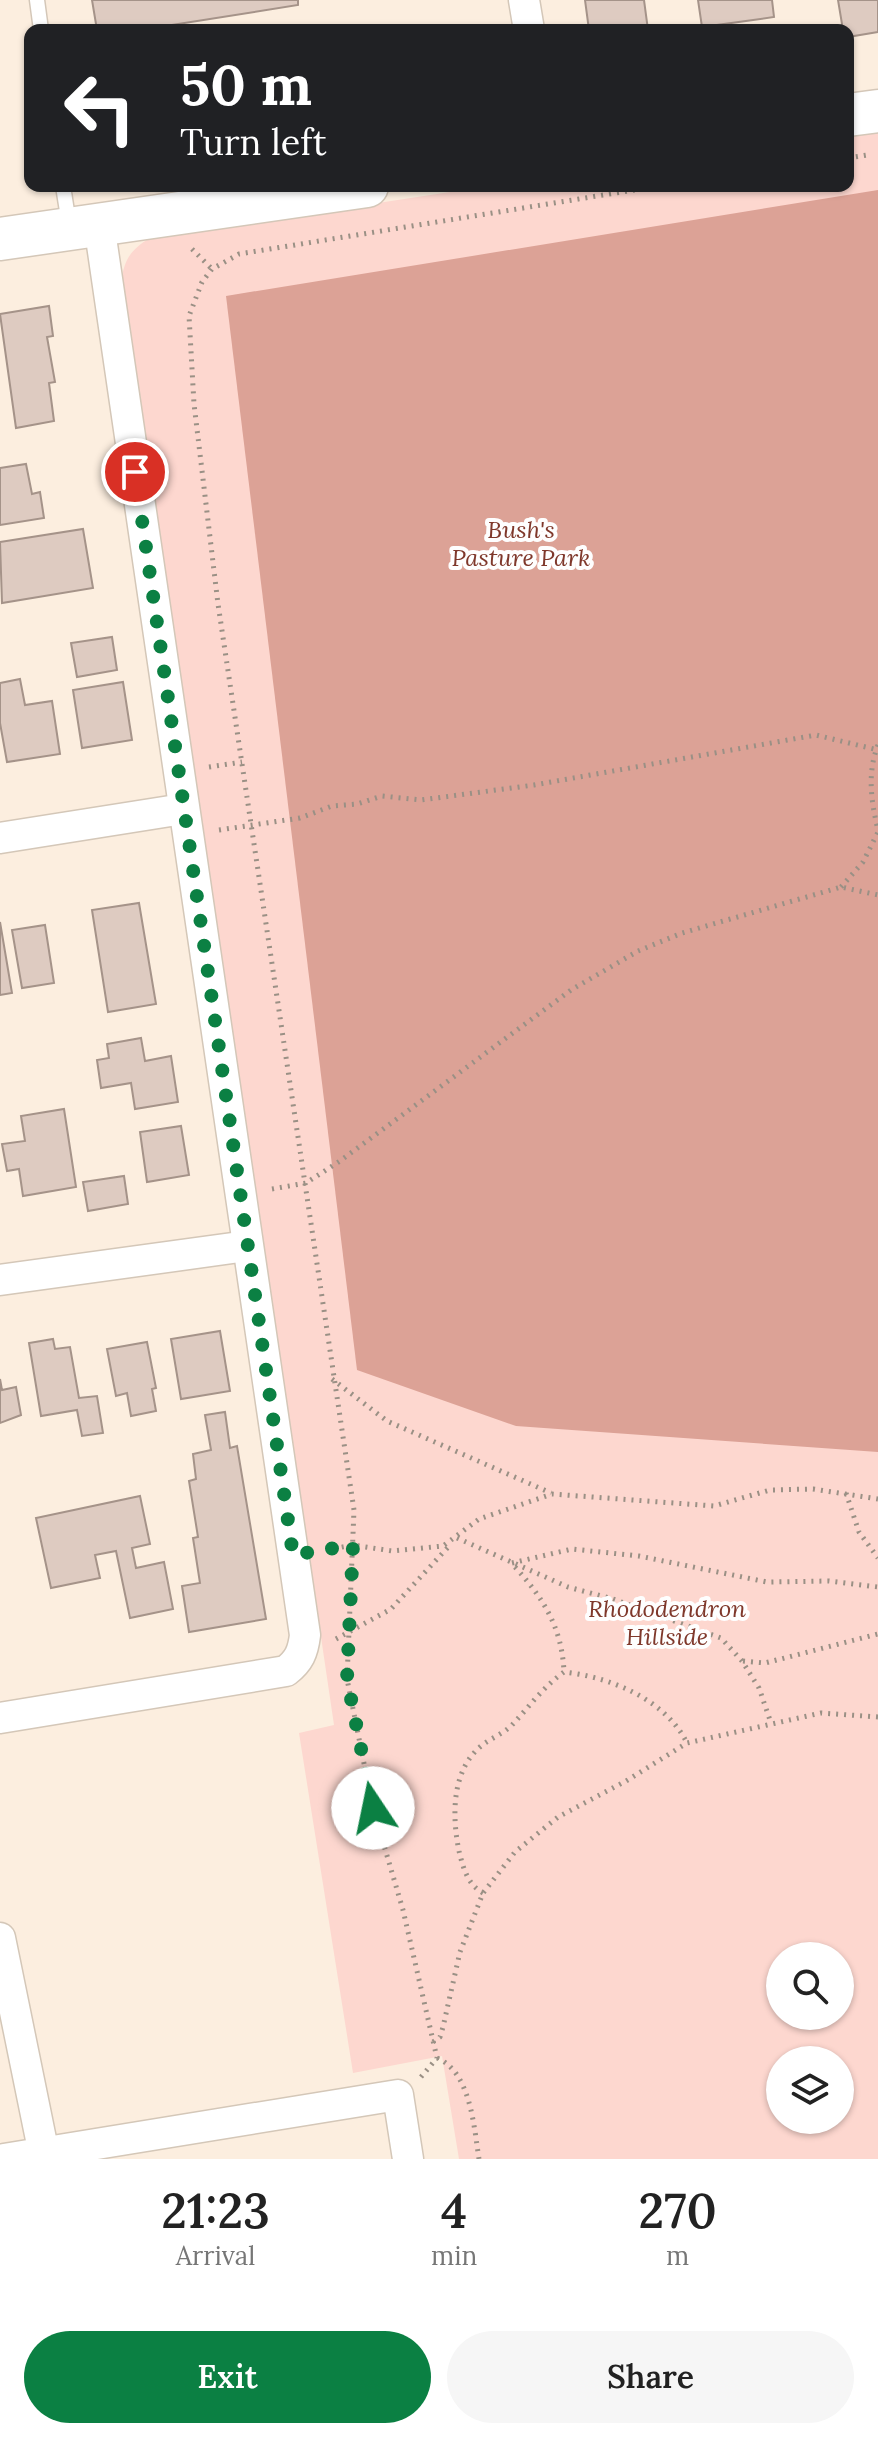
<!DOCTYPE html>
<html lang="en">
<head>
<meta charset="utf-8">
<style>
	body { margin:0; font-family:Lora,serif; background:#f6f6f6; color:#222; height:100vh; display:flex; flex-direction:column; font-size:30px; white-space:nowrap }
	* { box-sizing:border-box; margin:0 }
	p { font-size:26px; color:#767676 }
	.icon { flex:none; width:44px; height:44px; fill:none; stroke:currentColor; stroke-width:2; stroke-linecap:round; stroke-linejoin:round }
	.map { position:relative; height:2159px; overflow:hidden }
	.side { display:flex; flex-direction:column; background:#fff; flex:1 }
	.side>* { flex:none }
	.banner { position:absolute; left:24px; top:24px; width:830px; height:168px; border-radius:16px; box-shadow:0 2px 6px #0004; background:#202124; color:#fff; overflow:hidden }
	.fabs { position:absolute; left:766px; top:1942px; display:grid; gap:16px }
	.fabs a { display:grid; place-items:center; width:88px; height:88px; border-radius:50%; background:#fff; box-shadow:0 2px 6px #0004; font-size:40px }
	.pin { position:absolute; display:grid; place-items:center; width:68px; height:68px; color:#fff; margin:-34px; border:4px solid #fff; border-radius:50%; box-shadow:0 2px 8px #0007 }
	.me { position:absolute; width:88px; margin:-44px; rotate:349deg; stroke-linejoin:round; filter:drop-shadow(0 0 6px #0008) }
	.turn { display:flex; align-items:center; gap:28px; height:168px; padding:0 24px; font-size:36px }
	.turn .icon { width:104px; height:104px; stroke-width:2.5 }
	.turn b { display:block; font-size:56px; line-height:68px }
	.eta { display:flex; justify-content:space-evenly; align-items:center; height:136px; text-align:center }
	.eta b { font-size:48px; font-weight:600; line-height:56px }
	.primary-button { display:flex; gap:16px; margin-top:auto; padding:16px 24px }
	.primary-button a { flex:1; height:92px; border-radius:48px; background:#0b8043; color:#fff; font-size:32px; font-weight:600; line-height:92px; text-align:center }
	.primary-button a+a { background:#f6f6f6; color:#222 }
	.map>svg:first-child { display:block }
</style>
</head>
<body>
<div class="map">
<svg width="878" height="2159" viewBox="0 0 878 2159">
	<rect width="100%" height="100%" fill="#fceedf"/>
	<path fill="#fdd7cf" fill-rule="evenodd" d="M 878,129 L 878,2159 L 459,2159 L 442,2056 L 353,2073 L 299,1733 L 334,1725 L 121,283 C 124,260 130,250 150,238 L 489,186 L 848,186 L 848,133 ZM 780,1956 L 840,1956 L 840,2016 L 780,2016 ZM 780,2060 L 840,2060 L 840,2120 L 780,2120 Z"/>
	<polygon fill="#dca296" points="878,190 878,1452 516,1426 357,1370 226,296"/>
	<g fill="#decbc1" stroke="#a59389" stroke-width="2">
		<polygon points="92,0 298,0 298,5 140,30 97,30"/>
		<polygon points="585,0 644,0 648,30 589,30"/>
		<polygon points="698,0 772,0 774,17 702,27"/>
		<polygon points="838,0 878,0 878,32 848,37 848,30 843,30"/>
		<polygon points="49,306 53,336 47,337 55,382 49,383 54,421 16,428 0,314"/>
		<polygon points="26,464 32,494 40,492 44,518 0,525 0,468"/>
		<polygon points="83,529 93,588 2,603 0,542"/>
		<polygon points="112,637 117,670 77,677 71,643"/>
		<polygon points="20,679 25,705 52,701 60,754 7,762 0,723 0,683"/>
		<polygon points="123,682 132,740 82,748 73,690"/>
		<polygon points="139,903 156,1004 108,1012 92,910"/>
		<polygon points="0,922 12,993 0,995"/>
		<polygon points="45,925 54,983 22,988 12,930"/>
		<polygon points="141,1038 145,1061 171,1056 178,1102 135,1109 131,1083 101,1088 97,1060 109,1058 107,1044"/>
		<polygon points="64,1109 76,1187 23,1196 19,1169 7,1171 2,1144 25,1141 21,1116"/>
		<polygon points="181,1126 189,1175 147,1182 140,1132"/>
		<polygon points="124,1176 128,1204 88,1211 83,1182"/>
		<polygon points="220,1331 230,1391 181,1399 171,1339"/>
		<polygon points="53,1339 55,1349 70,1347 79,1398 97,1396 103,1433 82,1436 77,1410 41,1416 29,1343"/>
		<polygon points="147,1342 156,1388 152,1389 156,1411 131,1416 127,1393 116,1396 107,1349"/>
		<polygon points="0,1379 2,1390 16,1387 21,1415 0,1423"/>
		<polygon points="225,1412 230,1448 237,1446 266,1619 189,1632 182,1586 200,1583 193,1538 198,1537 189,1481 196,1479 193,1454 211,1450 205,1415"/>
		<polygon points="140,1496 150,1544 132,1548 136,1568 164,1562 173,1609 130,1618 116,1551 95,1555 100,1578 51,1588 36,1518"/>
	</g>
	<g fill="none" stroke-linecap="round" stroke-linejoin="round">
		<g stroke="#d4c7b8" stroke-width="17">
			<g id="lane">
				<polyline points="37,0 41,30"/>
				<polyline points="63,186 69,224"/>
			</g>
		</g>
		<g stroke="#d4c7b8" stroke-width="33">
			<g id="street">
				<polyline points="524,0 529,30"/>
				<polyline points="0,838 183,809"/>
				<polyline points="0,1280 247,1246"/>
				<path d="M 0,1718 L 286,1671 C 299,1661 303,1652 305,1635 L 99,224"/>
				<polyline points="0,1938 45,2159"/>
				<polyline points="4,2159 398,2095 408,2159"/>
			</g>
		</g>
		<g stroke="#d4c7b8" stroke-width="45">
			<g id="secondary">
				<polyline points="848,115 878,111"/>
				<polyline points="0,239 367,186"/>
			</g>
		</g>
		<g stroke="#9a9085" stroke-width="5" stroke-dasharray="2 6" stroke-linecap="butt">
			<polyline points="848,158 867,155"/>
			<polyline points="192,249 212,269"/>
			<path d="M 878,745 C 867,773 871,801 878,830"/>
			<polyline points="209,767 242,762"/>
			<polyline points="219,830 300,818 332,806 357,804 382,796 421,800 534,785 816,735 878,750"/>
			<polyline points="841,887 863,862 878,832"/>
			<polyline points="272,1189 306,1183 340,1161 571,990 638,951 682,933 841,887 878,895"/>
			<polyline points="332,1379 387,1421 551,1493"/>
			<polyline points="846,1493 859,1532 878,1558"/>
			<polyline points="457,1538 568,1587 613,1599 721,1638 742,1661 759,1688 771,1723"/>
			<polyline points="326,1550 353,1545 392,1551 443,1546 479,1519 552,1494 714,1506 770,1490 813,1489 878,1499"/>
			<polyline points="512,1563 572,1549 639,1556 767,1582 829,1581 878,1587"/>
			<path d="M 515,1567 C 544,1599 562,1628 564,1672"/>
			<polyline points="336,1639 391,1609 450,1545"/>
			<polyline points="743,1661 765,1663 878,1634"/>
			<path d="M 483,1893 C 467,1884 463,1867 459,1851 C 452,1817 451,1771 481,1746 C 491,1738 503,1734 512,1725 C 529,1707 543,1687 564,1672 C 610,1677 665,1699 687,1743"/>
			<polyline points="433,2042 440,2037 443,2027 460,1952 483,1893 515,1852 558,1817 626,1781 687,1743 821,1713 878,1717"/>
			<path d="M 437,2058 C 471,2072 474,2128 479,2159"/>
			<polyline points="421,2077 437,2058 403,1910 373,1808 347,1679 354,1510 218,604 194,404 189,316 202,282 212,269 239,254 659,186"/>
		</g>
		<use href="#lane" stroke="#fff" stroke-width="14"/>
		<use href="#street" stroke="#fff" stroke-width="30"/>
		<use href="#secondary" stroke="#fff" stroke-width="42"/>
	</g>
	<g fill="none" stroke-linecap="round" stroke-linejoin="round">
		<polyline stroke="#0b8043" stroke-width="14" stroke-dasharray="0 25.2" points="135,472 293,1555 353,1545 347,1679 373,1808"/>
	</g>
	<g text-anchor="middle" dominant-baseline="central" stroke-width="8" stroke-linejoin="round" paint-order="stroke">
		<g font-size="24" font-style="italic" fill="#7f382b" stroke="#fefefe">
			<text x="521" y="529">Bush's<tspan x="521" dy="28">Pasture Park</tspan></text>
			<text x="667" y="1608">Rhododendron<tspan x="667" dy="28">Hillside</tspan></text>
		</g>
	</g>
</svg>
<div class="fabs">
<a><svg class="icon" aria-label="search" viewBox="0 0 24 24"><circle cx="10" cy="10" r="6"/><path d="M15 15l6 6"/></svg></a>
<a><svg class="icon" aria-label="layers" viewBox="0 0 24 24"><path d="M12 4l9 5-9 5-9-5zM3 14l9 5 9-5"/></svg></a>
</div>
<div class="pin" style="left:135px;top:472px;background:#d93025"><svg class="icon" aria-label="arrive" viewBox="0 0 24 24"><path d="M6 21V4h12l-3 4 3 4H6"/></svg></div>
<svg class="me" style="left:373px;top:1808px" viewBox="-20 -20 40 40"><circle r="19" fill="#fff"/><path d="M0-13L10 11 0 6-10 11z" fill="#0b8043"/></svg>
<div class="banner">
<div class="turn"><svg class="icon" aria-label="left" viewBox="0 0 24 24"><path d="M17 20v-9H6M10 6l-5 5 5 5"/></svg><div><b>50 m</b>Turn left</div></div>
</div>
</div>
<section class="side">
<div class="eta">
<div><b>21:23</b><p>Arrival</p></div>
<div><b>4</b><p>min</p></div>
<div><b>270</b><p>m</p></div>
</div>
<div class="primary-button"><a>Exit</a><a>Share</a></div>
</section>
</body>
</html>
